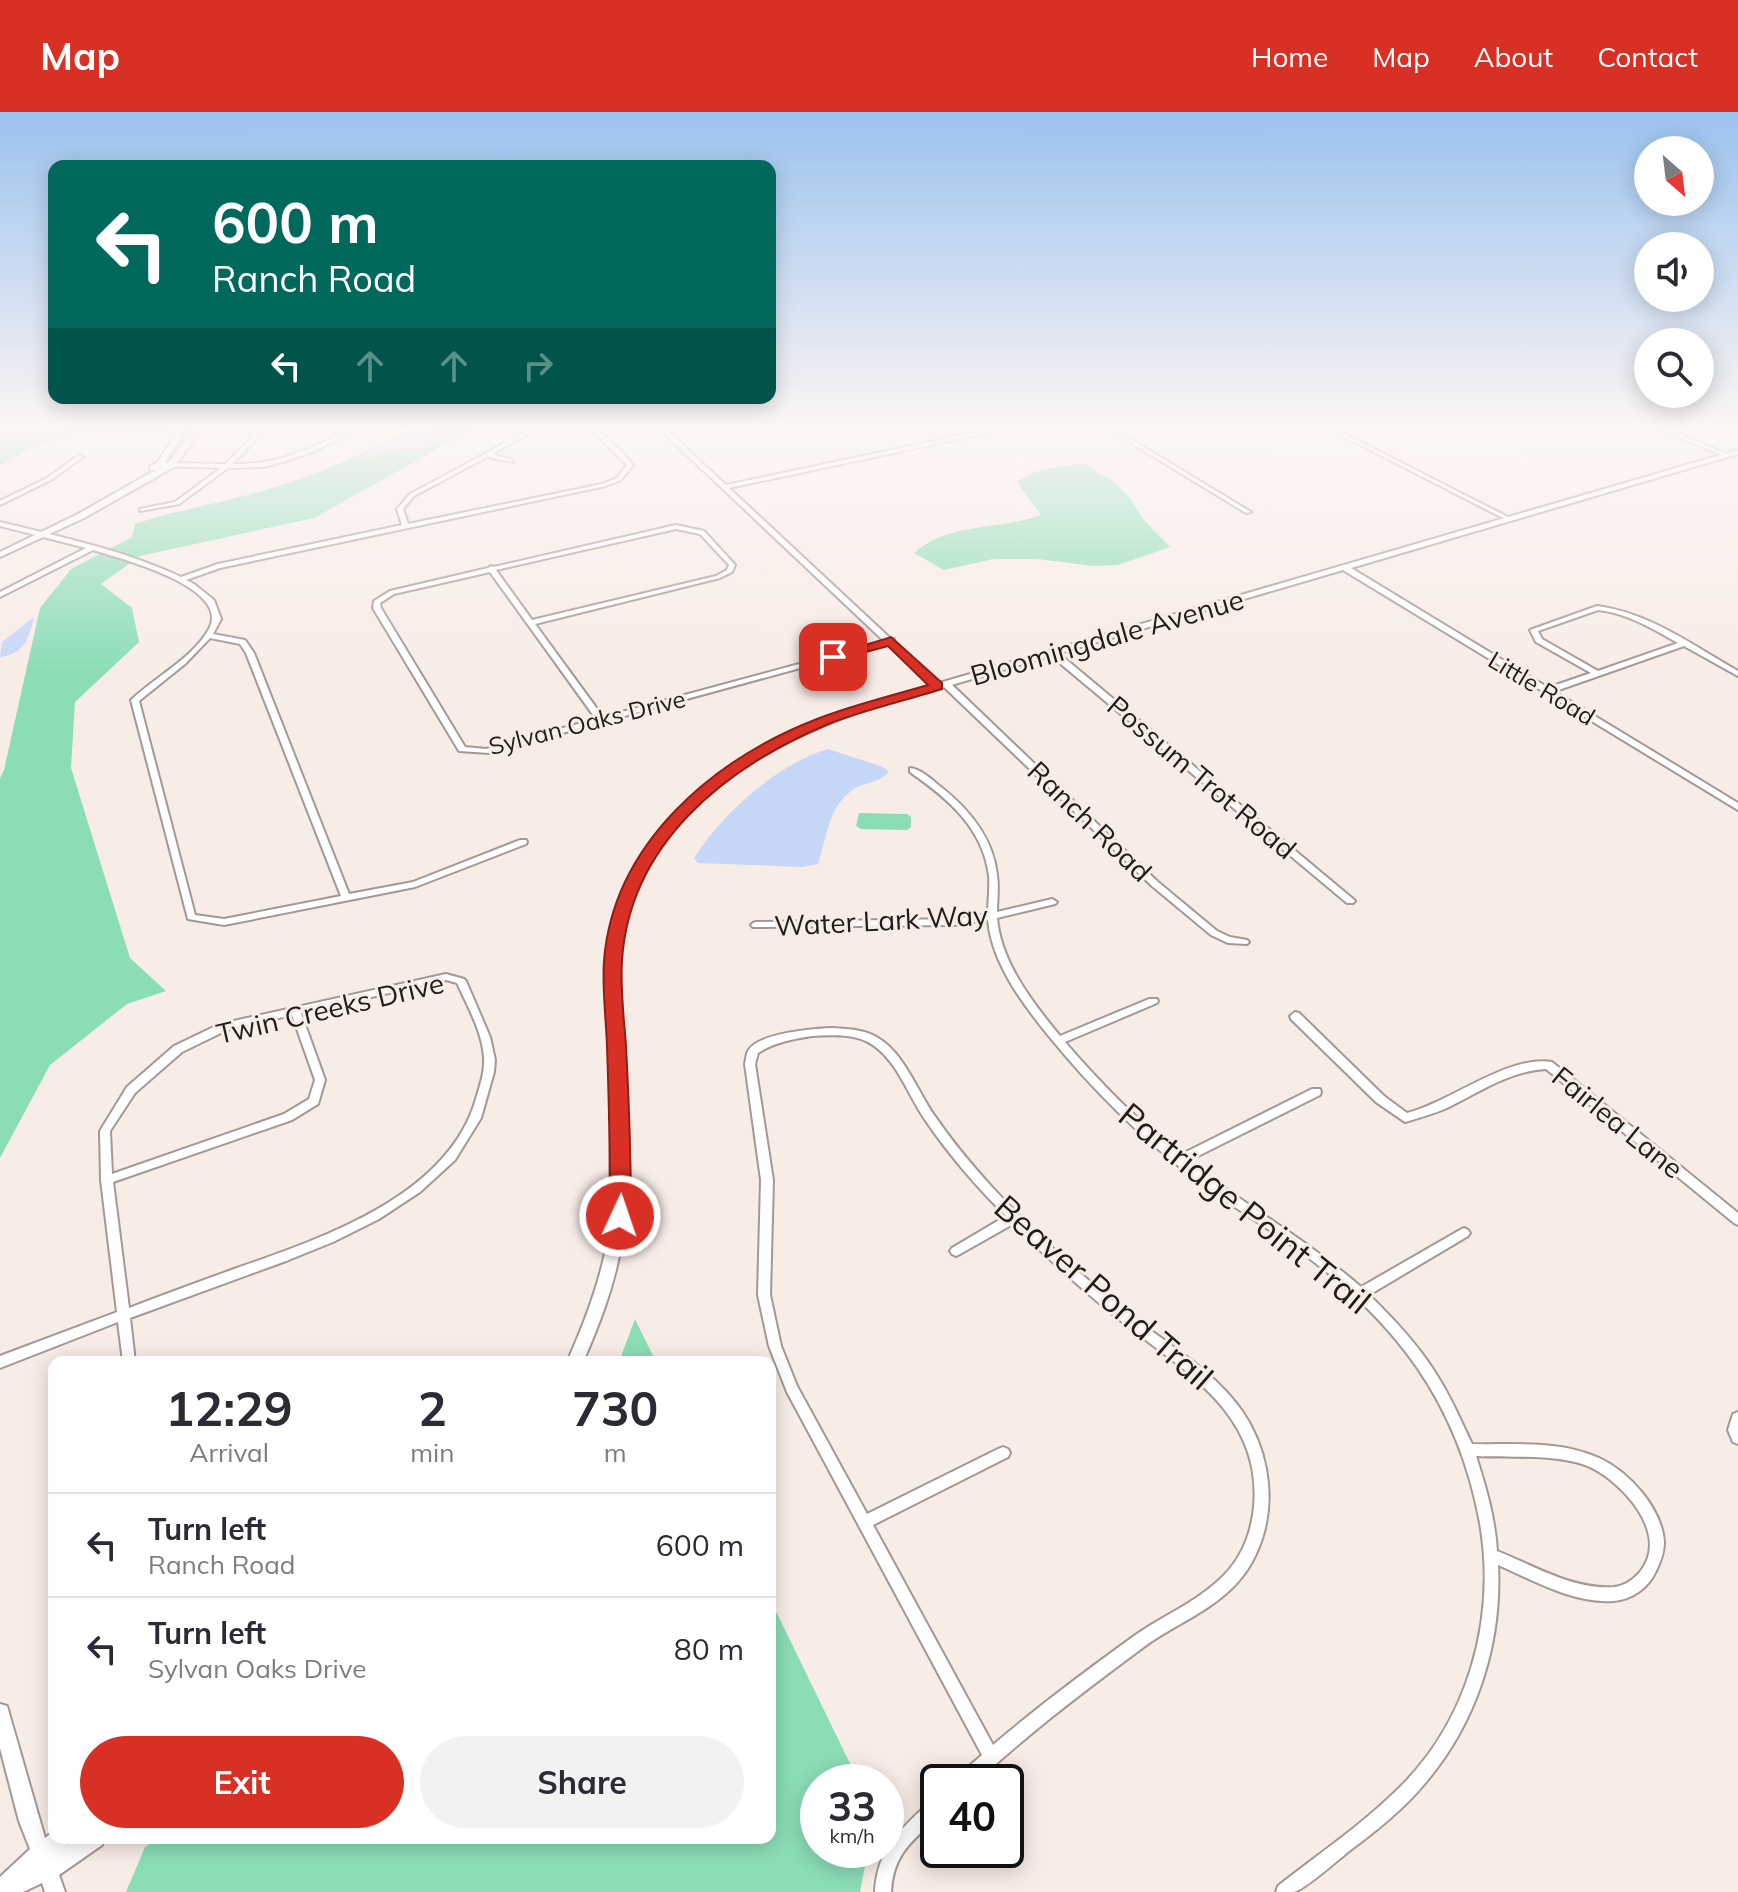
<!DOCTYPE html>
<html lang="en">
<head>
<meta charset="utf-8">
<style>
	body { margin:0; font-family:Mulish,sans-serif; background:#f2f2f3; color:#2b2b33; height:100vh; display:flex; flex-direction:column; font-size:30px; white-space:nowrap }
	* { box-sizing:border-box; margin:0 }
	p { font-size:26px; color:#7c7c81 }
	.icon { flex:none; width:44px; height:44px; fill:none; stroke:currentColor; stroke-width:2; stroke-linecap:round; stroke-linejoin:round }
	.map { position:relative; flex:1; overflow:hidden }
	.drawer { position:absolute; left:48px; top:1244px; width:728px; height:488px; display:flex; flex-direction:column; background:#fff; border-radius:16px; box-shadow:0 4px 20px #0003 }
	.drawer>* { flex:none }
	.hud { position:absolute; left:48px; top:48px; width:728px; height:244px; border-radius:16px; box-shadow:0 4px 20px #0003; background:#00695c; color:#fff; overflow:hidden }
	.needle { width:52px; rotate:152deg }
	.controls { position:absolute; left:1634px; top:24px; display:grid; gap:16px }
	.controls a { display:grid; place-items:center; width:80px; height:80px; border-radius:50%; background:#fff; box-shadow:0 4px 20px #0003; font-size:40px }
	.speed { position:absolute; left:800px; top:1652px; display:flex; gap:16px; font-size:40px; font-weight:700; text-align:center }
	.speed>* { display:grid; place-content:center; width:104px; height:104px; border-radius:50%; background:#fff; box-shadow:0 4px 20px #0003; line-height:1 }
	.speed small { font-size:20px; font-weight:400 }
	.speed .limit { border:4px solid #111; border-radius:12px; background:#fff; color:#111 }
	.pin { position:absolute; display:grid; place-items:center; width:68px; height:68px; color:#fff; margin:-34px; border-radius:16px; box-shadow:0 4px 12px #0006 }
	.me { position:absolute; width:88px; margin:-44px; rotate:3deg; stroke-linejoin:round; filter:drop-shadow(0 0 6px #0008) }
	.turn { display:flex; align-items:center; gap:28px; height:168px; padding:0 32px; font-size:36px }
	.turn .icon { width:104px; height:104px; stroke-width:2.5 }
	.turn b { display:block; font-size:56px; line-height:68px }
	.lanes { display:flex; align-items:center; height:76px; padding:0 32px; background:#0003; justify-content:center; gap:40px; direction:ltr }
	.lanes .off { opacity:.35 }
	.eta { display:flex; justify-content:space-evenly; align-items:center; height:136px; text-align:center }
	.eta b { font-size:48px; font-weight:700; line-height:56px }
	.cta { display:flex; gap:16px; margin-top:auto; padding:16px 32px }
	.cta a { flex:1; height:92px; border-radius:48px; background:#d93025; color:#fff; font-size:32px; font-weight:700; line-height:92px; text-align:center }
	.cta a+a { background:#f2f2f3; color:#2b2b33 }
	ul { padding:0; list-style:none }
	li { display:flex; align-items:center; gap:24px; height:104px; padding:0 32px; border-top:2px solid #e1e1e2 }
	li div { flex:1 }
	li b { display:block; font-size:30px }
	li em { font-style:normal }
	header { display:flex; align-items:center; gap:48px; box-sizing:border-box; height:112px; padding:0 40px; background:#d93025; color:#fff }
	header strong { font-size:38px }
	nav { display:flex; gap:44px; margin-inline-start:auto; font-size:28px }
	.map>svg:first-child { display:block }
</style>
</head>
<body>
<header>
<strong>Map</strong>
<nav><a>Home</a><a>Map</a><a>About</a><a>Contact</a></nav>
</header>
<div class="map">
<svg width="1738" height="1780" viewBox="0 0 1738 1780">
	<rect width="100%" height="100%" fill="#f8ece7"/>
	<g fill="#8bddb6">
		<path d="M 0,312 L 175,312 L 172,320 C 154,323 140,320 123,320 C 69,319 45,326 0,354 Z"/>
		<path d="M 417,312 L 482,312 L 314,406 L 140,444 L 101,472 L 132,496 L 139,530 L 75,590 L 71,656 L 130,846 L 166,879 L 127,892 L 50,953 L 0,1046 L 0,666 L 4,658 L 40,496 L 71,457 L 132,425 L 135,412 C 174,398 215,393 255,381 C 311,366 365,341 416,315 Z"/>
		<path d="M 1084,352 L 1112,368 L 1130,386 L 1142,406 L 1170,435 L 1118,453 L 1094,454 L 1038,447 L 993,447 L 944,458 L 914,441 C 948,410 1000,418 1041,403 L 1017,370 C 1037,355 1060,354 1084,352 Z"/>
		<polygon points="859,701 907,702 911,705 911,715 907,718 861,717 856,714"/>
		<polygon points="635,1207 656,1250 619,1250"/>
		<polygon points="770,1487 859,1670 818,1670 818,1738 868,1738 860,1780 126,1780 145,1735 158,1726 770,1726"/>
	</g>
	<g fill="#c6d7f7">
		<polygon points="420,312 442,312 435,318 439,323 456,324 420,337 400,337 351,350"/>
		<path d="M 34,505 C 29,527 24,542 0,545 L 2,530 Z"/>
		<path d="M 828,637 L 883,655 L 889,660 C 879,671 866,670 854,677 C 828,694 827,725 818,752 L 802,755 L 698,751 L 694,746 C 722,702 777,652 828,637 Z"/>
	</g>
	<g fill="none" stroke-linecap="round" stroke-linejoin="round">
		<g stroke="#a39894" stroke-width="4">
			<g id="minor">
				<path d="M 259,312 L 264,312 L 253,331 L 232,352 C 279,354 319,333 360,312 L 366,312 L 317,338 L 283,350 L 263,355 L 228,356 L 179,392 L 140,399 L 140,397 L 175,390 L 221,356 L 162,354 L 159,352 L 160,351 L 225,352 L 249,329 Z"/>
				<path d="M 540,312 L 546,312 L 492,342 L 513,348 L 513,350 L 487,345 L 414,384 L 403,397 L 408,412 L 602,372 L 617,366 L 627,353 L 596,322 L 579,312 C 601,313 619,338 633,353 L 621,368 L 606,374 L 220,456 L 186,468 L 194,472 L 214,488 L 221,507 L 213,522 L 245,528 L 254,541 L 349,782 L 413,770 L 520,728 L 526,728 L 527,730 L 526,732 L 415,775 L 224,813 L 188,807 L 131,588 C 155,565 193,546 209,517 C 232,475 119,446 93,438 L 0,485 L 0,480 L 86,436 L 0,414 L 0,410 C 61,425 124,438 181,465 L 218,452 L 402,413 L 397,397 L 410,382 ZM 210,526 L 240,532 L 246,541 L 341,784 L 224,807 L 195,803 L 139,589 L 185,552 Z"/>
				<path d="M 654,312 L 660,312 L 726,373 L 1014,312 L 1022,312 L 1020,314 L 729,376 L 891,527 L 894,527 L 894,530 L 940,572 L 940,576 L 934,576 L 888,532 L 489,641 L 459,639 L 373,496 L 374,489 L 390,479 L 488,456 L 491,454 L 494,455 L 676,413 L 704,419 L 735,453 L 732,460 L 720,466 L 535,512 L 603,605 L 884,529 ZM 676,417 L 700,422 L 729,453 L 727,458 L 716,464 L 532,508 L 496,458 ZM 490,460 L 596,607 L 486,637 L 465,635 L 381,496 L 380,491 L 394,482 Z"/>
				<polygon points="1100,312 1106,312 1251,400 1246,401"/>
				<polygon points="1319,312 1325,312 1512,407 1507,408"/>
				<polygon points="1647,312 1654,312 1729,343 1724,344"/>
				<polygon points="79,343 84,344 51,368 0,393 0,389 47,366"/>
				<path d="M 1597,494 C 1648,500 1694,534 1738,559 L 1738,564 L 1684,534 L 1550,581 L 1544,581 L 1544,577 L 1591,561 L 1536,530 L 1530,518 ZM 1598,498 C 1627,501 1653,517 1678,531 L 1598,559 L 1542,527 L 1538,519 Z"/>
				<polygon points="1050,539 1056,539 1353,787 1355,789 1353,791 1347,791 1050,543"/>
				<polygon points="943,570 949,570 1158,770 1217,819 1230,825 1247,828 1249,830 1247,832 1228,831 1211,823 1152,774 943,574"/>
				<path d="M 910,656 C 921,657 932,668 941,675 C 970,698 993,726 997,763 C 999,775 997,788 997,800 L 1052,787 L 1057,790 L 1055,792 L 997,806 C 1001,851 1033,891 1060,924 L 1149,887 L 1157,887 L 1158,889 L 1157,891 L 1065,930 C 1101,972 1138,1009 1180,1043 L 1312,977 L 1320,977 L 1321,980 L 1320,983 L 1188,1049 C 1245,1093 1307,1128 1361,1175 L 1460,1118 L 1464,1116 L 1468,1118 L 1470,1121 L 1468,1124 L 1369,1183 C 1396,1209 1422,1237 1441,1270 C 1453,1290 1462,1311 1472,1332 C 1514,1333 1560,1328 1599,1346 C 1628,1359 1662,1396 1664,1430 C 1664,1440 1661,1449 1656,1459 C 1649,1475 1632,1488 1613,1489 C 1573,1492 1533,1468 1498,1453 C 1502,1531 1477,1610 1426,1670 C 1404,1697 1376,1719 1348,1740 C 1338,1748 1304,1778 1294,1780 C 1288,1780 1281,1780 1276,1780 L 1278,1774 C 1317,1743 1359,1715 1395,1680 C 1467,1612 1497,1509 1480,1411 C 1458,1291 1396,1209 1298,1138 C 1264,1113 1228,1092 1195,1067 C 1140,1025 1092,977 1048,923 C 1022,891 992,851 988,808 L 954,813 L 753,815 L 751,813 L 753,811 L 756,810 L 954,807 L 988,802 C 988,790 990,777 989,764 C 983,715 947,686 910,660 ZM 1476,1344 C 1510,1346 1562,1341 1592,1356 C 1625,1373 1670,1423 1640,1460 C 1633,1468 1624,1474 1614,1475 C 1573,1478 1533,1453 1497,1439 C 1495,1406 1486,1375 1476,1344 Z"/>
				<path d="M 446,862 L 464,867 L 466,869 L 490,925 L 495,948 L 494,960 L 481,1006 L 455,1048 L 420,1080 L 379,1107 L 333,1130 L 286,1149 L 130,1206 L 135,1250 L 123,1250 L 118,1210 L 0,1256 L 0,1244 L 117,1200 L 101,1068 L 100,1019 L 127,975 L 174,934 L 220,912 ZM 446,868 L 457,871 C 468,895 482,919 484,945 C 485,960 480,973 476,987 C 448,1084 323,1126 237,1156 C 201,1169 165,1182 129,1196 L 113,1070 L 292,1008 L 318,992 L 325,968 L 301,901 ZM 292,903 L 315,968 L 309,987 L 284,1002 L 112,1062 L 110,1019 L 135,981 L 182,940 L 227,918 Z"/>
				<path d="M 1295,900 L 1299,901 L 1384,984 L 1407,1001 C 1451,990 1507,943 1552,950 L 1738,1101 L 1738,1113 L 1734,1111 L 1546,957 C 1509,959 1479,980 1447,996 C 1433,1002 1419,1006 1405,1010 L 1376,990 L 1291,907 L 1290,904 Z"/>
				<path d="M 831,916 C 847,917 864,917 878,926 C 903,940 918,980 934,1003 C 951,1028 971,1052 991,1074 C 1034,1121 1082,1165 1133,1205 C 1170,1234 1214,1259 1242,1299 C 1266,1334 1275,1379 1264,1420 C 1258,1442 1247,1462 1231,1477 C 1206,1501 1173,1514 1145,1534 C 1087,1577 1029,1621 976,1670 L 956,1670 L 958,1664 L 982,1643 L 787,1280 L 769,1234 L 758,1183 L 761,1068 L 745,952 C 746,948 746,943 748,939 C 758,921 812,917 831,916 ZM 812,924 C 832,923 856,921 873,933 C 898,950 909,985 926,1009 C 949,1043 977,1075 1006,1104 L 952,1136 L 950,1139 L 952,1142 L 956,1144 L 960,1142 L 1013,1112 C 1044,1143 1077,1173 1111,1201 C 1176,1255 1263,1297 1254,1395 C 1251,1424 1240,1450 1218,1469 C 1194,1491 1163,1504 1137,1522 C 1088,1557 1039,1594 993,1633 L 873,1413 L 1008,1345 L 1010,1341 L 1008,1337 L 1003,1335 L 998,1337 L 867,1402 L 797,1274 L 781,1234 L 770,1183 L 773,1068 L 755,952 L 758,941 C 775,930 793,927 812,924 Z"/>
				<polygon points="1738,1300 1738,1332 1733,1330 1728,1318 1733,1302"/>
				<path d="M 938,1686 L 938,1705 C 912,1729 893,1742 891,1780 L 875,1780 C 877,1736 902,1716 932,1688 Z"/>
			</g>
		</g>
		<g stroke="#a39894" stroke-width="4">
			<g id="tertiary">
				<polygon points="183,312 189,312 163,354 156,358 150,358 150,354 157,351"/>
				<polygon points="199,312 205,312 174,355 84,406 0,445 0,440 78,402 168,351"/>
				<path d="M 1738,338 L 1738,342 L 1351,456 L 1738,691 L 1738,698 L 1343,458 L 856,601 C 735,646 623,717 618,860 C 619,952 636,1043 621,1134 C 614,1175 599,1213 583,1250 L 567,1250 C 589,1201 606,1153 612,1100 C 620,1019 604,939 607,858 C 610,756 681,680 766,632 C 793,618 821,607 850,597 Z"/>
				<polygon points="0,1592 7,1594 9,1601 45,1726 54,1719 54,1726 71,1726 67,1733 78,1726 105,1726 102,1733 59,1763 65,1780 45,1780 42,1771 23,1780 0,1780 0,1765 30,1737 19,1709 0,1636"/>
			</g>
		</g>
		<use href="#minor" fill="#fff" fill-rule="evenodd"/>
		<use href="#tertiary" fill="#fff" fill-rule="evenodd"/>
	</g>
	<linearGradient id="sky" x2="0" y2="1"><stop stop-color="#9ac2ee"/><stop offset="0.56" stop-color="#fcf6f4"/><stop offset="1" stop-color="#fcf6f4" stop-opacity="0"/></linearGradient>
	<rect width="1738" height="561" fill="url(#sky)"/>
	<path fill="#d93025" stroke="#8d1f18" stroke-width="2" d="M 891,525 L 942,571 L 942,577 C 904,589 863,598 826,613 C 725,656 630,731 622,848 C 620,876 624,906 626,934 C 629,991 631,1047 631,1104 L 627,1110 L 620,1113 L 613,1110 L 609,1104 C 611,1047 609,991 607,934 C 606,906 602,876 604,849 C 613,731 714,647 817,607 C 853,593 891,584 928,573 L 888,534 L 833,549 L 826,545 Z"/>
	<g text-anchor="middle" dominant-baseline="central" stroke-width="6" stroke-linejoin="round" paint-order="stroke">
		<g font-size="24" fill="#201c1a" stroke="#f8ece7">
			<text transform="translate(1542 576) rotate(31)">Little Road</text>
			<text transform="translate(587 610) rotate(-14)">Sylvan Oaks Drive</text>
		</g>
		<g font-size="28" fill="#201c1a" stroke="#f8ece7">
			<text transform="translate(1107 525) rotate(-16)">Bloomingdale Avenue</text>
			<text transform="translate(1202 665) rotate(40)">Possum Trot Road</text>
			<text transform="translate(1090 709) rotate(44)">Ranch Road</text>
			<text transform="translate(881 808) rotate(-3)">Water Lark Way</text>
			<text transform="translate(330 896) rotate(-13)">Twin Creeks Drive</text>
			<text transform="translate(1618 1010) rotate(39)">Fairlea Lane</text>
		</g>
		<g font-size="34" fill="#201c1a" stroke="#f8ece7">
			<text transform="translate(1245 1096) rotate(39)">Partridge Point Trail</text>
			<text transform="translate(1104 1180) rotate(41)">Beaver Pond Trail</text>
		</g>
	</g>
</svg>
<div class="controls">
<a><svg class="needle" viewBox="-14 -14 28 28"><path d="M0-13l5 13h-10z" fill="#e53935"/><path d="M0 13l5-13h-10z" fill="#7c7c81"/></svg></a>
<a><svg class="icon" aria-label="sound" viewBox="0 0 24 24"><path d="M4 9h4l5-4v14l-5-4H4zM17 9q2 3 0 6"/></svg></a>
<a><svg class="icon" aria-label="search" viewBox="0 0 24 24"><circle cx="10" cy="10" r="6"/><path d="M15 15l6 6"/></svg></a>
</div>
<div class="speed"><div>33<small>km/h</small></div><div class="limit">40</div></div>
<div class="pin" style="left:833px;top:545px;background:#d93025"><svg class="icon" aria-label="arrive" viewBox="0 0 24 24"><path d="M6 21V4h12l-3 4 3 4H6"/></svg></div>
<svg class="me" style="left:620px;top:1104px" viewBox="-20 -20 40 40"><circle r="17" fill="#d93025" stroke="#fff" stroke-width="3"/><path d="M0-11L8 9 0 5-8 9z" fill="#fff"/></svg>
<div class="hud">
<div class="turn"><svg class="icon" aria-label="left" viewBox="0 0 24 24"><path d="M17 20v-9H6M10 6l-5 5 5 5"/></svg><div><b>600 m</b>Ranch Road</div></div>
<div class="lanes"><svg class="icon" aria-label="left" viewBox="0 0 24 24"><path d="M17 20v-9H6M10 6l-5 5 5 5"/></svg><svg class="icon off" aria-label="ahead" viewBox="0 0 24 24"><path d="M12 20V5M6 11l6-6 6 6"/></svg><svg class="icon off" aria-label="ahead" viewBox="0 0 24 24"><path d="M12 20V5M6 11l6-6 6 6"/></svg><svg class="icon off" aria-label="right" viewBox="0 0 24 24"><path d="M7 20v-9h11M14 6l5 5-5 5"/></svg></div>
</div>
<section class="drawer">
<div class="eta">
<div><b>12:29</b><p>Arrival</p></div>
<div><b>2</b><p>min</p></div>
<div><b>730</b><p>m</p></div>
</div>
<ul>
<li><svg class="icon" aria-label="left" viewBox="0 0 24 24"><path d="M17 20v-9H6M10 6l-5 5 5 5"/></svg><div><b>Turn left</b><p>Ranch Road</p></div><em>600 m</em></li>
<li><svg class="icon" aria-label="left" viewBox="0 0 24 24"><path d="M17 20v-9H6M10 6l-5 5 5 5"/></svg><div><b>Turn left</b><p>Sylvan Oaks Drive</p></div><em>80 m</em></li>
</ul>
<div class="cta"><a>Exit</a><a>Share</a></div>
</section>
</div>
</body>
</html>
